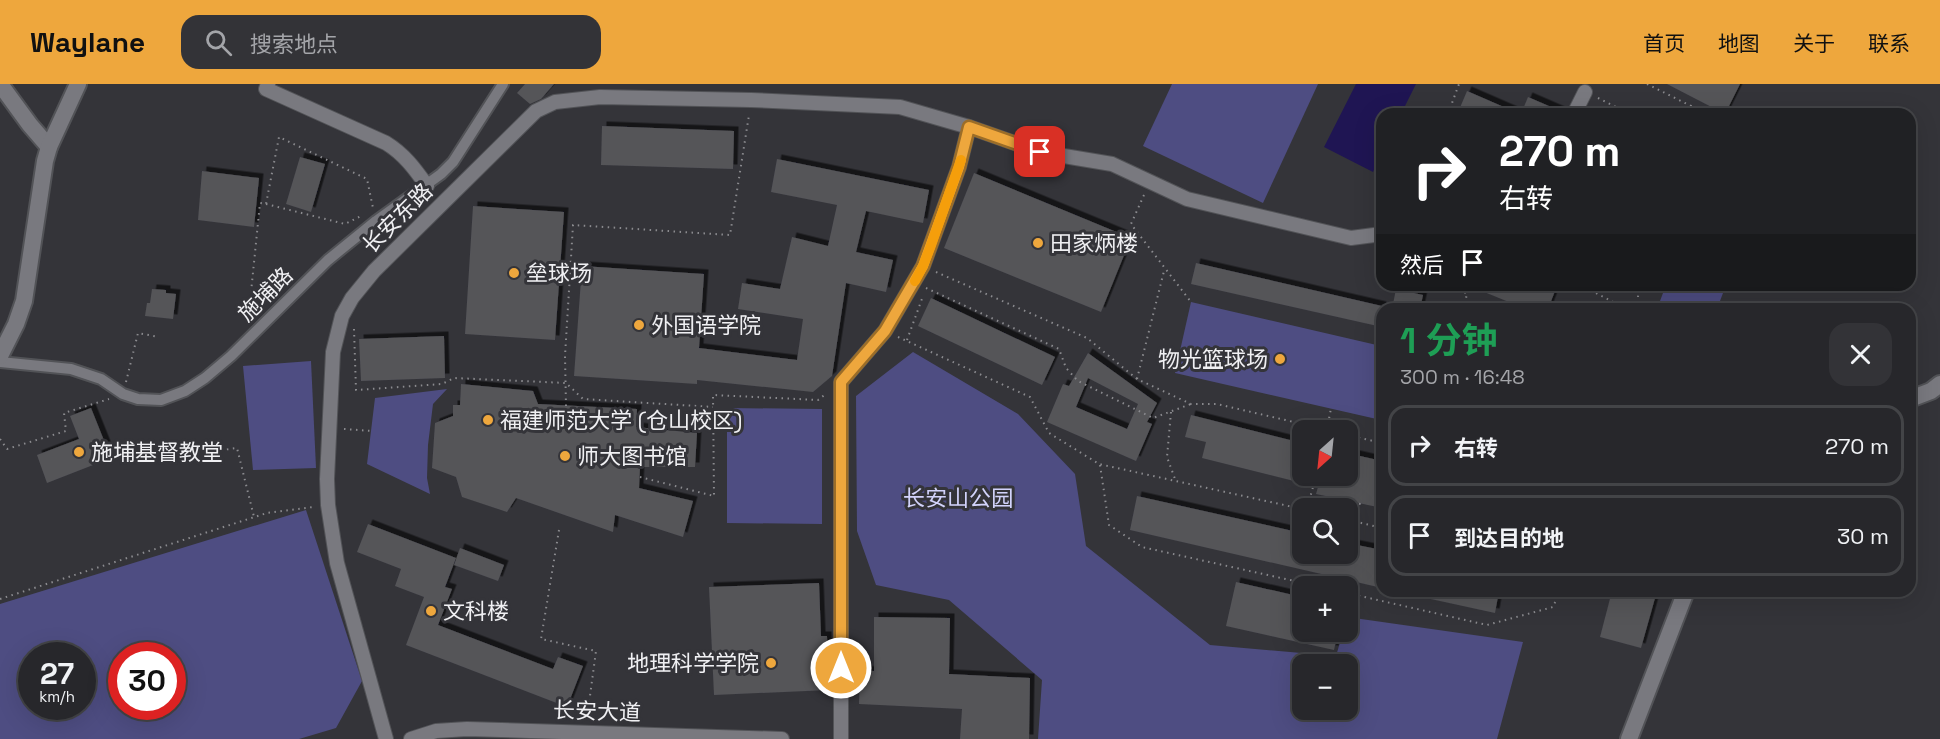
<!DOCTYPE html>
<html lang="zh">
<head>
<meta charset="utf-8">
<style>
	body { margin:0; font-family:"Space Grotesk","Noto Sans SC",sans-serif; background:#333337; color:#f1f3f6; height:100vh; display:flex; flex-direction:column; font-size:22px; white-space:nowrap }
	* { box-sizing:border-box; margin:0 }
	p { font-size:20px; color:#a4a5a9 }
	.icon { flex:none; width:33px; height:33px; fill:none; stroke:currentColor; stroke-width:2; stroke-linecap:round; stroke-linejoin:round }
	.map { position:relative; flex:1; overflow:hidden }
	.panel { position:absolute; left:1376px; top:219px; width:540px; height:294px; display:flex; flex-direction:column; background:#27272b; border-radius:18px; box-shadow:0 6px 24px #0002,0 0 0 2px #434447 }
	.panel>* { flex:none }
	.guide { position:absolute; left:1376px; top:24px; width:540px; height:183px; border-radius:18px; box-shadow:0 6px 24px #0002,0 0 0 2px #434447; background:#202124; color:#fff; overflow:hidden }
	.needle { width:39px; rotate:207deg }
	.controls { position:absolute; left:1292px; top:336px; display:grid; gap:12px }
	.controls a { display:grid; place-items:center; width:66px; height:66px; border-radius:12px; background:#27272b; box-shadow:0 6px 24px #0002,0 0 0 2px #434447; font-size:30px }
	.speed { position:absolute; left:18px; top:558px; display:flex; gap:12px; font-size:30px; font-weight:700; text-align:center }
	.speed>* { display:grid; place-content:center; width:78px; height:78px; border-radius:50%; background:#27272b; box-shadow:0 6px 24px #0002,0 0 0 2px #434447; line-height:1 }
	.speed small { font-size:15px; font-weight:400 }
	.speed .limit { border:9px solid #d22; background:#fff; color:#111 }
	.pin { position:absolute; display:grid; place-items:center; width:51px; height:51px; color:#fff; margin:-26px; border-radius:12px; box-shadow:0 3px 9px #0006 }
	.me { position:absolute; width:66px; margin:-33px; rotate:0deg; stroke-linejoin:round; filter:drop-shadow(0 0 4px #0008) }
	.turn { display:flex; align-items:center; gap:21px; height:126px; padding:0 24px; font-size:27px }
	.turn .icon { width:78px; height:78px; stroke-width:2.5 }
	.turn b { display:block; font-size:42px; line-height:51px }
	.then { display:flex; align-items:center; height:57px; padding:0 24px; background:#0003; gap:12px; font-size:22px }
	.round { display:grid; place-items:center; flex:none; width:63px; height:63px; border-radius:18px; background:#333337 }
	.summary { display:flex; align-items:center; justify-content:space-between; height:102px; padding:0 24px }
	h1 { font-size:36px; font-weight:700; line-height:45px; color:#1e9e55 }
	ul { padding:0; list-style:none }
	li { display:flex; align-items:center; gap:18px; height:81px; margin:0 12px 9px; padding:0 12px; border:3px solid #434447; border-radius:18px }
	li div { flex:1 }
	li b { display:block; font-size:22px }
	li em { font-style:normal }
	header { display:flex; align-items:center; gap:36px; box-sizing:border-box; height:84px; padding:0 30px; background:#eea73d; color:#111 }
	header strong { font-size:28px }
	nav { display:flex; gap:33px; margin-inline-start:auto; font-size:21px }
	.search { width:420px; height:54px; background:#333337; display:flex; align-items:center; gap:15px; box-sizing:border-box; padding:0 21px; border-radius:18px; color:#a4a5a9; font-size:22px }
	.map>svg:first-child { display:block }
</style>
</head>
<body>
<header>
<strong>Waylane</strong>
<div class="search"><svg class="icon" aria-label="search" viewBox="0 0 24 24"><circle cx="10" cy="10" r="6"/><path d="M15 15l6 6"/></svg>搜索地点</div>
<nav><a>首页</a><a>地图</a><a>关于</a><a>联系</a></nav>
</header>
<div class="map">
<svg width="1940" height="655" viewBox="0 0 1940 655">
	<defs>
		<filter id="shadow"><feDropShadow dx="4.5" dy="-4.5" stdDeviation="0" flood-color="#0009"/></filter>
	</defs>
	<rect width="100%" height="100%" fill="#343439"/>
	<g fill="#4e4d82" fill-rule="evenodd">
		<polygon points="1172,0 1318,0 1263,119 1143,62"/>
		<polygon points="1666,201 1726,201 1717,225 1657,225"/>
		<polygon points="1191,218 1381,262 1381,336 1175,289"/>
		<path d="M 913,268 L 1018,330 L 1075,390 L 1086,462 L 1210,561 L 1336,572 L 1343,548 L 1347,548 L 1347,533 L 1523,558 L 1497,655 L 1038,655 L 1042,596 L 949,516 L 876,501 L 857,447 L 856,312 ZM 1302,580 L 1347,580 L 1347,626 L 1302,626 Z"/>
		<polygon points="311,277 316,384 253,386 243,282"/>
		<polygon points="447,305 433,320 428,361 427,394 430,410 367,380 375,314"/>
		<polygon points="727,324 822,325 822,440 727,439"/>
		<path d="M 306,426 L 362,597 L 336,644 L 299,655 L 0,655 L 0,520 ZM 32,572 L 82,572 L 82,622 L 32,622 ZM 122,572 L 172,572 L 172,622 L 122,622 Z"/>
	</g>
	<polygon fill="#1f1553" points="1356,0 1416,0 1401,30 1382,30 1381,70 1373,88 1324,63"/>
	<g fill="#545459" fill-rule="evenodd" filter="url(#shadow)">
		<polygon points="525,0 554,0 541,15 530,20 517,9"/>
		<polygon points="1667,0 1740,0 1725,30"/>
		<polygon points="1467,7 1520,30 1467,30 1459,26"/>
		<polygon points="1528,13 1565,29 1565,30 1521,30"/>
		<polygon points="602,42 734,47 733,85 601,81"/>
		<polygon points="300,73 325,80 311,128 286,120"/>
		<polygon points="777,75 929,106 923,139 866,127 856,168 893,176 886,208 846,199 832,292 813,308 697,296 697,300 574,292 582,182 704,190 699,264 797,276 803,235 738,225 742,199 780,205 792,153 828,162 837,121 771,108"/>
		<polygon points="202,87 259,94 254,143 198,136"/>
		<polygon points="974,89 1131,154 1101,228 944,164"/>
		<polygon points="473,122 564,128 555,256 465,250"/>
		<polygon points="1196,179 1382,222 1382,243 1191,200"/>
		<polygon points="1467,201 1540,201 1555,207 1548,225 1526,225"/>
		<polygon points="152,205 166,206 166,209 176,210 173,235 145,232 147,219 150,219"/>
		<polygon points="1396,205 1423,211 1420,225 1392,225"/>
		<polygon points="931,214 1055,273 1042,301 918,242"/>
		<polygon points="444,252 445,294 361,297 359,255"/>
		<path d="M 1088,269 L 1157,319 L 1147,338 L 1152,340 L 1136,377 L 1047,338 L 1063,300 L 1069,302 ZM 1088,294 L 1138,320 L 1127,345 L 1076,323 Z"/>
		<polygon points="461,300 533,307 538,320 637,325 636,343 697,349 695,383 640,383 639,404 693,417 683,453 615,431 613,448 516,414 507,428 462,413 456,393 432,384 435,339 453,332 453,321 460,321"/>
		<polygon points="91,324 111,374 47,399 37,371 79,355 70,332"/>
		<polygon points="1191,331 1302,359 1302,392 1347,392 1347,369 1382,377 1382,424 1316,410 1318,403 1202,374 1206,358 1185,353"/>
		<polygon points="1137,412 1302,449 1302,470 1347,470 1347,459 1382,466 1382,504 1130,446"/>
		<polygon points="368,440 456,474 445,503 452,505 438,541 553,585 558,573 583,582 567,623 406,561 424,513 395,502 401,485 357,468"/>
		<polygon points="460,464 504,481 498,497 454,481"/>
		<polygon points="1236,498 1302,513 1302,548 1338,548 1334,566 1226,542"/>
		<polygon points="819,499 821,552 827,552 829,606 714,611 709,503"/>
		<polygon points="1417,507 1499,507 1495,529 1417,512"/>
		<polygon points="1612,507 1657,507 1641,564 1600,553"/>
		<polygon points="874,533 950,534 949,590 1030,594 1029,655 960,655 962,625 859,620 860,586 874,587"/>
	</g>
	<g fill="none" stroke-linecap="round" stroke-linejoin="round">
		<g stroke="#525357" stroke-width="14">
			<polyline id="pedestrian" points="0,278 71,285 101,295 123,310 138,315 161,316 185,307 205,294 231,272 328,176 376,137 441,90 453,78 503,0"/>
		</g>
		<g stroke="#525357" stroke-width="16">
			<g id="minor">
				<path d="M 268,0 L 266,5 L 386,59 C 404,70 415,85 427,102"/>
				<polyline points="1574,30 1585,8"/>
				<polyline points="386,655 337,479 328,421 327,395 333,268 342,232 352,214 374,187 536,27 555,18 600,13 751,16 900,23 969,43 1040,68 1112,80 1187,115 1351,154 1382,150"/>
				<polyline points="411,655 436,647 467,645 782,655"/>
				<polyline points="841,655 841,298 885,247 923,182 959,83 969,43"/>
			</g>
		</g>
		<g stroke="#525357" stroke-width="20">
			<g id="tertiary">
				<polyline points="0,0 30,41 49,63"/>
				<polyline points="0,272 16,240 24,217 45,77 49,63 78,0"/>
				<polyline points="1910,315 1931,307 1940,300"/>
				<polyline points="1629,655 1686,507"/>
			</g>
		</g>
		<g stroke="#8b8b8f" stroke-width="2" stroke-dasharray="1.5 4.5" stroke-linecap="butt">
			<polyline points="1647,0 1691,22 1687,30"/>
			<polyline points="1598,14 1630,30"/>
			<polyline points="1448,30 1459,0"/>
			<polyline points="1144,111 1131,140 1191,218"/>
			<polyline points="266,120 345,140 361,132"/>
			<polyline points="1382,170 1377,192 1382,193"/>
			<polyline points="936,188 1087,254 1137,295 1191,320 1217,320 1328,346"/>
			<polyline points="1423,201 1467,209 1464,225"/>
			<polyline points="1580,201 1627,225"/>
			<polyline points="926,204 1059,265 1066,284 1078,297 1153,334 1191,320"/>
			<polyline points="1555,207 1565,201"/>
			<polyline points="1637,225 1639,201"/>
			<polyline points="248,238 260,119 266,120 279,53 367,95 373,124"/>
			<polyline points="354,245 356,306 442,300 454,294 566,299 583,315 713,323"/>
			<polyline points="898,253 1030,313 1049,349 1099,380 1302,425"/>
			<polyline points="907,256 923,212"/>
			<polyline points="1137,295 1164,187"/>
			<polyline points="126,298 138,249 159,253"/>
			<polyline points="566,322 565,272 573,141 730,151 749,31"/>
			<polyline points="1171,328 1167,373 1175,395"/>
			<polyline points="344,345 372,347"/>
			<polyline points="1327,346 1331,324"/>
			<polyline points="1347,351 1382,359"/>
			<polyline points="0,355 7,365 66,347 64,329 109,315"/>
			<polyline points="215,367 237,364 254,433"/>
			<polyline points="1100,381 1109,441 1142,463 1317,502"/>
			<polyline points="1316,392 1310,414 1360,420 1348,436"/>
			<polyline points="640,393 714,412 713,311 818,316 827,309"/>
			<polyline points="1349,436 1382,444"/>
			<polyline points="559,446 541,555 596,567 587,634"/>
			<polyline points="1347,509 1487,541 1553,523 1560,507"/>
			<polyline points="0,515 267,429 313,423"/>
		</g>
		<use href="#pedestrian" stroke="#79797f" stroke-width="10"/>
		<use href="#minor" stroke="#79797f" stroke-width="14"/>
		<use href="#tertiary" stroke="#79797f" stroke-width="16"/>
	</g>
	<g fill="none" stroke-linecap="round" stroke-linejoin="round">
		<g stroke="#9b6d28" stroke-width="15">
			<polyline id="route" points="841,584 841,298 885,247 923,182 959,83 969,43 1040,68"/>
		</g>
		<use href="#route" stroke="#eea73d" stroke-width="10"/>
		<polyline stroke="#f59e0b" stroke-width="10" points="915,197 923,182 930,164 961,76"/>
	</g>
	<g fill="#eea73d" stroke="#343439" stroke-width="2">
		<circle cx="1038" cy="159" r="6"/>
		<circle cx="514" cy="189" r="6"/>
		<circle cx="639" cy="241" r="6"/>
		<circle cx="1280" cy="275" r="6"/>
		<circle cx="488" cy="336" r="6"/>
		<circle cx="79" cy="368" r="6"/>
		<circle cx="565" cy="372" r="6"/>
		<circle cx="431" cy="527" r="6"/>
		<circle cx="771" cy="579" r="6"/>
	</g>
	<g text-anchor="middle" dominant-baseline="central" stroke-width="6" stroke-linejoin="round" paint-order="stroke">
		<g font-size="22" fill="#f0f0f3" stroke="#343439">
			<text transform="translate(397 134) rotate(-45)">长安东路</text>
			<text transform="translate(265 210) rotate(-45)">施埔路</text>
			<text transform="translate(597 627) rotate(2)">长安大道</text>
		</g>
		<g font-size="22" fill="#f0f0f3" stroke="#343439" text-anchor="start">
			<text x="1050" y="159">田家炳楼</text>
			<text x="526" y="189">垒球场</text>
			<text x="651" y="241">外国语学院</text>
			<text x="1268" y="275" text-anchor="end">物光篮球场</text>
			<text x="500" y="336">福建师范大学 (仓山校区)</text>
			<text x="91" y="368">施埔基督教堂</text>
			<text x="577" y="372">师大图书馆</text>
			<text x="443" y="527">文科楼</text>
			<text x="759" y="579" text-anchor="end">地理科学学院</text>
		</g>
		<g font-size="22" fill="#d2d3fb" stroke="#343439">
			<text x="958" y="414">长安山公园</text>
		</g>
	</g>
</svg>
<div class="controls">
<a><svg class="needle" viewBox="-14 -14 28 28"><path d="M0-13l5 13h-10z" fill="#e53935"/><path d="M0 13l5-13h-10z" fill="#a4a5a9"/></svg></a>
<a><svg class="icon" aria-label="search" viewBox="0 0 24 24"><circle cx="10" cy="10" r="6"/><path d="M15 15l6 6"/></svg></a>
<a>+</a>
<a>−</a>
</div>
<div class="speed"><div>27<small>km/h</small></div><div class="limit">30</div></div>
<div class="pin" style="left:1040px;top:68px;background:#d93025"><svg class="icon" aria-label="arrive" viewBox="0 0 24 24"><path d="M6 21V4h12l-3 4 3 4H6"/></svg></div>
<svg class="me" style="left:841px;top:584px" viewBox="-20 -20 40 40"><circle r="17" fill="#eea73d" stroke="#fff" stroke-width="3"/><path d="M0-11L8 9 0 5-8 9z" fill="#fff"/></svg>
<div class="guide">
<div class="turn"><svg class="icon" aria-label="right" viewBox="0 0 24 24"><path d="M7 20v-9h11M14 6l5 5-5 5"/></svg><div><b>270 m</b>右转</div></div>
<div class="then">然后<svg class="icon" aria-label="arrive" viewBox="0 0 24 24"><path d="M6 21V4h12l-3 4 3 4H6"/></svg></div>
</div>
<section class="panel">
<div class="summary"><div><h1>1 分钟</h1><p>300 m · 16:48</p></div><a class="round"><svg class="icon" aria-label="close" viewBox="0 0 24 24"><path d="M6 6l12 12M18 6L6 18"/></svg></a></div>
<ul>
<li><svg class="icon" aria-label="right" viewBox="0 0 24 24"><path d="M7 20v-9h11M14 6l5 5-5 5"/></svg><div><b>右转</b></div><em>270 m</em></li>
<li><svg class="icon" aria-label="arrive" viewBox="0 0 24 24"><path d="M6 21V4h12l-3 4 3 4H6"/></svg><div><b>到达目的地</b></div><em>30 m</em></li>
</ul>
</section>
</div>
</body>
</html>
